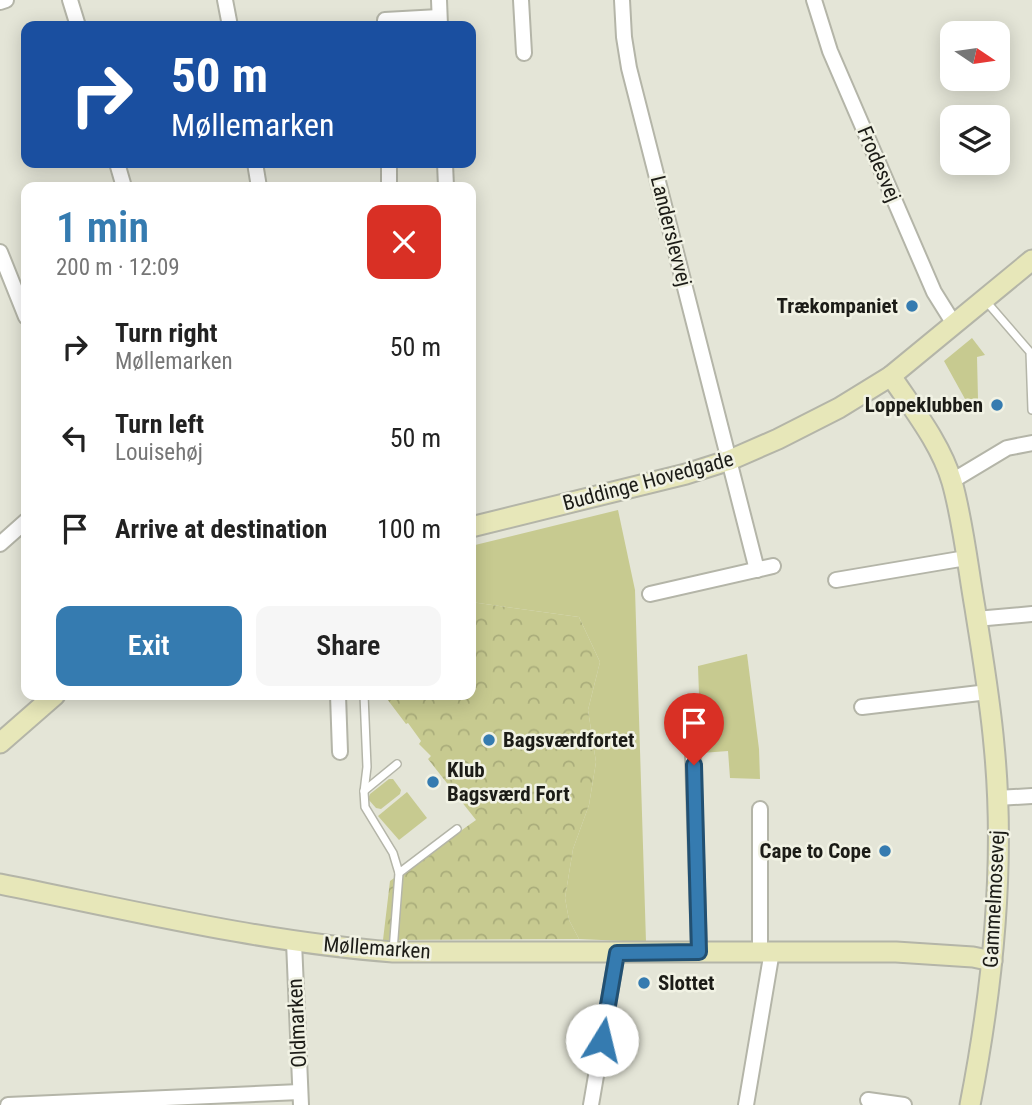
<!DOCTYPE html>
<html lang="en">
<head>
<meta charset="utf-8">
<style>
	body { margin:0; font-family:"Roboto Condensed",sans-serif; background:#f6f6f6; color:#222; height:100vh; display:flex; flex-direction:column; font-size:26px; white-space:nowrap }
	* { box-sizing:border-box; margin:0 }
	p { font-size:23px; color:#767676 }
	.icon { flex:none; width:38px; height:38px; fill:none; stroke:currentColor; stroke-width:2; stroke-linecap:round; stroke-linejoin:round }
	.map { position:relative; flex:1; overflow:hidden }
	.drawer { position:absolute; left:21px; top:182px; width:455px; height:518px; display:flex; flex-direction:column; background:#fff; border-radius:14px; box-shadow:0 4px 18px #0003 }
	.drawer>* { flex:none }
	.hud { position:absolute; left:21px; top:21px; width:455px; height:147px; border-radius:14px; box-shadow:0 4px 18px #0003; background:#1a4fa0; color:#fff; overflow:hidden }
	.needle { width:46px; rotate:103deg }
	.tools { position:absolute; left:940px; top:21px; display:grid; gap:14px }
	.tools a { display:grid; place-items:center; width:70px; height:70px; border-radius:14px; background:#fff; box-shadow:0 4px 18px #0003; font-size:35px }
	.pin { position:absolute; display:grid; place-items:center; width:60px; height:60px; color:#fff; margin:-72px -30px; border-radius:50% 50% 50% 0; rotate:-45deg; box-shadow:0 0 7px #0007 }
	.pin .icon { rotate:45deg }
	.me { position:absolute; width:77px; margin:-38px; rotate:9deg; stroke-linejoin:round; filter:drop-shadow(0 0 5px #0008) }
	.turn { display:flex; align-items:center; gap:24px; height:147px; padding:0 35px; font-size:32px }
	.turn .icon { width:91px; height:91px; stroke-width:2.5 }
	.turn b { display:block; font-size:49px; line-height:60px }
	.round { display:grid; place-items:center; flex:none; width:74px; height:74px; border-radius:14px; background:#f6f6f6 }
	.headline { display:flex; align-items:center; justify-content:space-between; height:119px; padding:0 35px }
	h1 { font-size:42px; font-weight:600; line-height:52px; color:#357bb0 }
	.cta { display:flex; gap:14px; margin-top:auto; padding:14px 35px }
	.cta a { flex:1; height:80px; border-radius:14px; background:#357bb0; color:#fff; font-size:28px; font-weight:600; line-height:80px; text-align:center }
	.cta a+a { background:#f6f6f6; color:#222 }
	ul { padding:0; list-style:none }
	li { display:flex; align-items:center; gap:21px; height:91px; padding:0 35px }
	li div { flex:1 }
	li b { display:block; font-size:26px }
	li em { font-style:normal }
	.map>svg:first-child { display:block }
</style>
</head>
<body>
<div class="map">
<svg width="1032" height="1105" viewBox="0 0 1032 1105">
	<defs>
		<pattern id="forest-crowns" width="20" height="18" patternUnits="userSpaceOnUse" patternTransform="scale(1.75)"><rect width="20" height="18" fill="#c7ca90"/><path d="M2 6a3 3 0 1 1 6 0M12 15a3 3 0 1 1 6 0" fill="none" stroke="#aaad7b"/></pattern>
	</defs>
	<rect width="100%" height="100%" fill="#e4e5d7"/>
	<g fill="#c7ca90">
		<polygon points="972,338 985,355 977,357 978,399 965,399 944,361"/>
		<polygon points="618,510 635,590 646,942 579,939 569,920 565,898 573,849 589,805 596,762 588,710 600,662 579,617 471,602 471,546"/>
		<polygon points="747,654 759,749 760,779 730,778 728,751 701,753 698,666"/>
		<polygon points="389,779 393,779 401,790 400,794 381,809 376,808 368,799 370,794"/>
		<polygon points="407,792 427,818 399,840 378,816"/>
	</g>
	<polygon fill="url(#forest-crowns)" points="471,602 579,617 600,662 588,710 596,762 589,805 573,849 565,898 569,920 579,939 383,940 390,881 476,820 428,759 431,756 419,744 421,741 408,723 406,724 384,695 471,695"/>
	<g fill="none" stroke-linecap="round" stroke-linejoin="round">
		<g stroke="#b4b5a8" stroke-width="10">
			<g id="lane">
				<polyline points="985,300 1030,352 1032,410"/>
				<polyline points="364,695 367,767 364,792 365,807 393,853 399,873 393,951"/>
				<polyline points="364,791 397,764"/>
				<polyline points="399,873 457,829"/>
			</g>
		</g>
		<g stroke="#b4b5a8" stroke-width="18">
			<g id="street">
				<polyline points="70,0 78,26"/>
				<polyline points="225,0 230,26"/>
				<polyline points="439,0 440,25"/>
				<polyline points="521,0 524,53"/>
				<polyline points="622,0 624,37 629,68 757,570"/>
				<polyline points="814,0 830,51 934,292 954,324"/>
				<polyline points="0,2 6,0"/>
				<polyline points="385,26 385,20 439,17"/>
				<polyline points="117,163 124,187"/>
				<polyline points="255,163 259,187"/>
				<polyline points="389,163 389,187"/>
				<polyline points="445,163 446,187"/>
				<polyline points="0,252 26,317"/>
				<polyline points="952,481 1007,448 1032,443"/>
				<polyline points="0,544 26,521"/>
				<polyline points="836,580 966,558"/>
				<polyline points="650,594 773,566"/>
				<polyline points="976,619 1032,614"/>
				<polyline points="338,695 340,752"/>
				<polyline points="862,707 988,692"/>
				<polyline points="692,721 699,952"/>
				<polyline points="997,798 1032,796"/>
				<polyline points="760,809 760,951"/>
				<polyline points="294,942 301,1105"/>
				<polyline points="868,1100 904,1105"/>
				<polyline points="8,1105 300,1092"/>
				<polyline points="591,1105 617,953"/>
				<polyline points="746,1105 772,951"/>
			</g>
		</g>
		<g stroke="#b4b5a8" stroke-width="23">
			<g id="secondary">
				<path d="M 891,376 C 913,409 941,444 952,482 C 963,521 968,568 975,608 C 982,653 990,699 994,745 C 1006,865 993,987 970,1105"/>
				<polyline points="471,527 686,474 730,460 778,439 839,408 891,376 1032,260"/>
				<polyline points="0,743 55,695"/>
				<path d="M 0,884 C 130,910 261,942 393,952 L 896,952 L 973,957 L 992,961"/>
			</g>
		</g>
		<use href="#lane" stroke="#fff" stroke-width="7"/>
		<use href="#street" stroke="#fff" stroke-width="14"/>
		<use href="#secondary" stroke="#e7e7b9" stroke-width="19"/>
	</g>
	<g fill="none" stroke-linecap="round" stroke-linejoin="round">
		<g stroke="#225072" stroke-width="18">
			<polyline id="route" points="602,1040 617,953 699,952 694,765"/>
		</g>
		<use href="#route" stroke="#357bb0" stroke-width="12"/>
	</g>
	<g fill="#357bb0" stroke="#f1f2e4" stroke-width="2.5">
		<circle cx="912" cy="306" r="7"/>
		<circle cx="997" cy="405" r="7"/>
		<circle cx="489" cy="740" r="7"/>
		<circle cx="433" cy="782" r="7"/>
		<circle cx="885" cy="851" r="7"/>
		<circle cx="644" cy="983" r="7"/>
	</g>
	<g text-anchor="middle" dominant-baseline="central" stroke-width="5" stroke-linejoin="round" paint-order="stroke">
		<g font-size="21" fill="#1c1c17" stroke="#f1f2e4">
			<text transform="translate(879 164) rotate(67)">Frodesvej</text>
			<text transform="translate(671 231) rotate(76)">Landerslevvej</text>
			<text transform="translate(648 481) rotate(-15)">Buddinge Hovedgade</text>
			<text transform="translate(994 899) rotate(-87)">Gammelmosevej</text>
			<text transform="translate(377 948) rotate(4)">Møllemarken</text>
			<text transform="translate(297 1023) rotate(-93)">Oldmarken</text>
		</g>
		<g font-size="21" font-weight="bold" fill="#1c1c17" stroke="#f1f2e4" text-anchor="end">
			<text x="898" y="306">Trækompaniet</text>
			<text x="983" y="405">Loppeklubben</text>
			<text x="503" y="740" text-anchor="start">Bagsværdfortet</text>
			<text x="447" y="770" text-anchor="start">Klub<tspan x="447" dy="24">Bagsværd Fort</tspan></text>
			<text x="871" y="851">Cape to Cope</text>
			<text x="658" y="983" text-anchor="start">Slottet</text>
		</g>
	</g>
</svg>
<div class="tools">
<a><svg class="needle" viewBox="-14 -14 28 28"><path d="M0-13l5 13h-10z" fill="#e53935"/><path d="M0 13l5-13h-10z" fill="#767676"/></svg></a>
<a><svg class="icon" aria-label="layers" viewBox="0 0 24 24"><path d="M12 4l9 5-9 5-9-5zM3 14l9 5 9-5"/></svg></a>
</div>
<div class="pin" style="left:694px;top:765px;background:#d93025"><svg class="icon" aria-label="arrive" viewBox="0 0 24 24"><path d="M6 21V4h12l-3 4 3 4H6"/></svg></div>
<svg class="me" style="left:602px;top:1040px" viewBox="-20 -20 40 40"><circle r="19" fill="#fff"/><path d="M0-13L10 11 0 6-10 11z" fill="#357bb0"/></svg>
<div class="hud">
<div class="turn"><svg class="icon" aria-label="right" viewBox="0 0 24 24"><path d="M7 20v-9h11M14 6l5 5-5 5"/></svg><div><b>50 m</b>Møllemarken</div></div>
</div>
<section class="drawer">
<div class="headline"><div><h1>1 min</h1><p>200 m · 12:09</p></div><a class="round" style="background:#d93025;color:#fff"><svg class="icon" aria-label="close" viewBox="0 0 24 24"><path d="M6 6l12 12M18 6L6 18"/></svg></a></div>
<ul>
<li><svg class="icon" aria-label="right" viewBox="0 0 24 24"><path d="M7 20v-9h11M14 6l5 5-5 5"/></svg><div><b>Turn right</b><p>Møllemarken</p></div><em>50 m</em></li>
<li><svg class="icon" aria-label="left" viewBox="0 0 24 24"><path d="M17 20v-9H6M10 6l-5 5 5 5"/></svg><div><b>Turn left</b><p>Louisehøj</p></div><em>50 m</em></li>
<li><svg class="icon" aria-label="arrive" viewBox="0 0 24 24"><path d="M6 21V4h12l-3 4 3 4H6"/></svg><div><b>Arrive at destination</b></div><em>100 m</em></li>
</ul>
<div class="cta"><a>Exit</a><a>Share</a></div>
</section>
</div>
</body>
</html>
